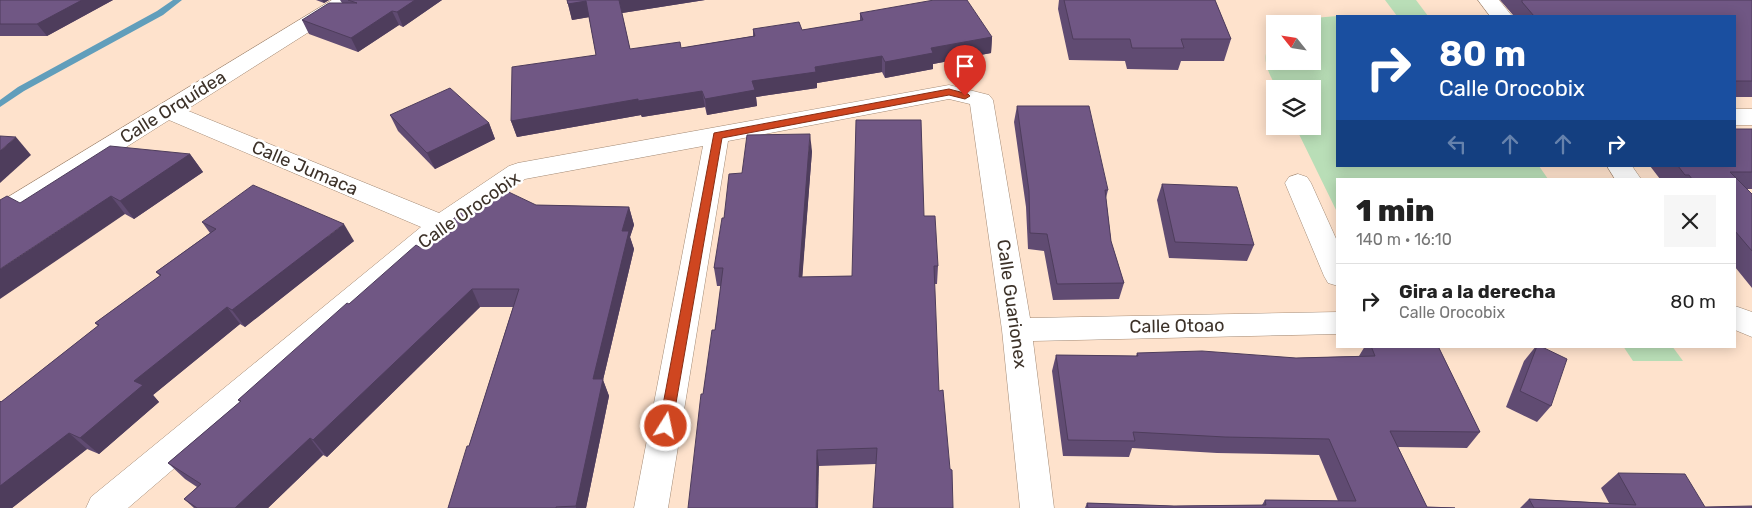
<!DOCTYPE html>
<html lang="es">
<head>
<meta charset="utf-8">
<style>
	body { margin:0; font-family:Rubik,sans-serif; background:#f6f6f6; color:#222; height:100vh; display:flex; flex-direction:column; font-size:19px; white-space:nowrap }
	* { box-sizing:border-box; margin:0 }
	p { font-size:16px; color:#767676 }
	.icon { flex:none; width:28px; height:28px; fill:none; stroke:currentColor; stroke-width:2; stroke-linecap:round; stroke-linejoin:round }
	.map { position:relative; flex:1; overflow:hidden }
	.panel { position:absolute; left:1336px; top:178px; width:400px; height:170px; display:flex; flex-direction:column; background:#fff; border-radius:0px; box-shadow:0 2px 12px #0003 }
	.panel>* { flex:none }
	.banner { position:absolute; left:1336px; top:15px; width:400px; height:152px; border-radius:0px; box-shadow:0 2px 12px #0003; background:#1a4fa0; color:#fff; overflow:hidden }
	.needle { width:32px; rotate:300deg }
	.tools { position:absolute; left:1266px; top:15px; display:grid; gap:10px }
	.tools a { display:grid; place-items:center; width:55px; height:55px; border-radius:0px; background:#fff; box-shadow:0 2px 12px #0003; font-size:25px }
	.pin { position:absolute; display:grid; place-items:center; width:42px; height:42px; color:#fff; margin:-51px -21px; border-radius:50% 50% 50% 0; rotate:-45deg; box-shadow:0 0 5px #0007 }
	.pin .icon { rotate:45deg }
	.me { position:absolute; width:55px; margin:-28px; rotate:10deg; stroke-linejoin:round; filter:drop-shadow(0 0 4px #0008) }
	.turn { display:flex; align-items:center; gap:18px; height:105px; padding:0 20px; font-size:22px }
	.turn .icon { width:65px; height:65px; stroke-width:2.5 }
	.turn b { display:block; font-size:35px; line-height:42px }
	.lanes { display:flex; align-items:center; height:48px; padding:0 20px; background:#0003; justify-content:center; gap:25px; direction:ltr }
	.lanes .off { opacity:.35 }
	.round { display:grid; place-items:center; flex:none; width:52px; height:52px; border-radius:0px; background:#f6f6f6 }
	.head { display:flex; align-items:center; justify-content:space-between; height:85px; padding:0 20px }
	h1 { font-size:30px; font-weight:800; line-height:38px }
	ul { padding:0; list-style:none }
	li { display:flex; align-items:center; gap:15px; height:75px; padding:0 20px; border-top:1px solid #e0e0e0 }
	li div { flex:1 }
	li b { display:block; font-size:19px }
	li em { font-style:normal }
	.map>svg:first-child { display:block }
</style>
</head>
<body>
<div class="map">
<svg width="1752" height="508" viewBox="0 0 1752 508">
	<rect width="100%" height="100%" fill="#fee2cc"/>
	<g fill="#b9deb7">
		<polygon points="1385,0 1416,0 1428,16 1397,16"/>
		<path d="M 1337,16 L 1338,166 L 1539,166 L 1548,179 L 1338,179 L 1337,212 L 1295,126 L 1312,126 L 1312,89 L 1277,89 C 1266,67 1259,57 1275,35 L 1275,61 L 1312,61 L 1312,24 L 1294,24 L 1314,18 Z"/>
		<polygon points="1623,346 1672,346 1683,361 1633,361"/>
	</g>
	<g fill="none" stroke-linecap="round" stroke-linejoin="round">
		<polygon fill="#619ebb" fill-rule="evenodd" points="173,0 182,0 163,15 24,91 0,107 0,100 18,87 157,11"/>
		<g stroke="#a38a75" stroke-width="1">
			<g id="minor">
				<polygon points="332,0 356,0 353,4 186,110 439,213 509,166 518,163 949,85 989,95 993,100 1030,318 1338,312 1338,334 1033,341 1054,508 1020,508 1002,330 970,104 949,99 728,141 668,508 634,508 703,146 525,179 450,232 128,508 86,508 91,497 421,227 169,120 9,221 0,223 0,202"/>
				<polygon points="1478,0 1499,0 1512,16 1490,16"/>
				<rect x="1735" y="109" width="17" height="16"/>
				<polygon points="1607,166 1632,166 1641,179 1615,179"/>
				<polygon points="1298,174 1307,177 1311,183 1338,243 1338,286 1328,283 1324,276 1285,183 1289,177"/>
				<polygon points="1735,306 1752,312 1752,337 1735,330"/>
			</g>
		</g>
		<use href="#minor" fill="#fff" fill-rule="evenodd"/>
	</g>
	<g fill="#604b72">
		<polygon points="0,0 113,0 47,36 0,36"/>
		<polygon points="316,0 329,0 324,3"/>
		<polygon points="340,0 442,0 403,27 399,25 358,52 309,34 302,20 342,3"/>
		<polygon points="567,0 705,0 622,13 630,49 681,48 753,36 753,29 802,30 860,21 860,13 992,37 991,53 933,64 933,69 885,78 882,72 817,83 817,88 756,97 757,106 707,115 705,107 642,117 641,115 517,137 511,121 596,55 589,17 572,20"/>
		<polygon points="1059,0 1215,0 1231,39 1224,61 1181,61 1178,70 1127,69 1125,61 1069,60 1058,9"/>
		<polygon points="1500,0 1752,0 1752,97 1735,97 1735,16 1513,16 1513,15"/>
		<polygon points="1017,106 1108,190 1106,198 1111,241 1124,283 1119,299 1053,300 1044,251 1028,249 1026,207 1014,122"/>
		<polygon points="390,115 489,123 495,139 435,169 398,131"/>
		<polygon points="1752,129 1752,189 1747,189 1752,194 1752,288 1735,267 1735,179 1660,179 1650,166 1735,166"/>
		<polygon points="812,151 802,277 852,276 924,216 938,266 937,284 935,284 876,464 819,466 703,394 715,330 721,286 717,286 714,268 724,218 742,173"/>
		<polygon points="190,154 203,172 134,219 125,214 20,203"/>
		<polygon points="1162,184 1254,245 1247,261 1169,258 1157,200"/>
		<polygon points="536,205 629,207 634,225 630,237 634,249 603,380 609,396 586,508 448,508 469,446 513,307 480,307 327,457 323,455 268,508 194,508 184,499 197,487 185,479 168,463 240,402 238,400 349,304 421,248 464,212"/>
		<polygon points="202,222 354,241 245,327 240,324 153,395 159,402 99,454 87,449 12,508 0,508 1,402 98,326 95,323 160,276 156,272 210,233"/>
		<polygon points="1365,346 1438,346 1480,432 1467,448 1398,447 1427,507 1455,508 1085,508 1087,503 1174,506 1262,505 1265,500 1338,501 1319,455 1217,453 1132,448 1129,457 1063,456 1052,371 1056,355 1136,356 1137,353 1296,358 1359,356"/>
		<polygon points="1536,346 1540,346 1551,406 1537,422 1506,407 1524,361"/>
		<polygon points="1618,473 1705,507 1752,508 1520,508 1529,499 1609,503 1601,488"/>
	</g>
	<g fill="#4e3d5c">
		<polygon points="82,0 113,0 47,36 37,24"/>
		<polygon points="322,0 329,0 324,3"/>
		<polygon points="415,0 442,0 403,27 397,12"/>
		<polygon points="619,0 705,0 622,13"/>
		<polygon points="586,1 590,17 572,20 568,4"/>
		<polygon points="392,11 399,25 358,52 351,38"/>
		<polygon points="992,37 991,53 933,64 933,69 885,78 885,62 931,48"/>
		<polygon points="882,56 882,72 817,83 817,88 756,97 757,106 707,115 705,99 752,81 815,67"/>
		<polygon points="702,91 705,107 642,117 641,115 517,137 511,121 638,99"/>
		<polygon points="489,123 495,139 435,169 427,153"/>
		<polygon points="810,134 812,151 801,295 799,277"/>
		<polygon points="16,137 31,155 0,183 0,151"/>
		<polygon points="190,154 203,172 134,219 120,201"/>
		<polygon points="111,196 125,214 0,299 0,269"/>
		<polygon points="629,207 634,225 630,237 634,249 603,380 609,396 586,508 576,508 576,506 593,379 622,231"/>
		<polygon points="344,224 354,241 245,327 232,310"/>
		<polygon points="472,289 480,307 327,457 313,440"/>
		<polygon points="227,307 240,324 153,395 159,402 99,454 80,438 134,381"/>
		<polygon points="69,433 87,449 12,508 0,508 0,486"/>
		<polygon points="310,438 323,455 268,508 235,508"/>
		<polygon points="817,450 819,466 818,508 816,508"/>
	</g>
	<g fill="#705784" stroke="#4e3d5c">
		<polygon points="0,0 82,0 37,24 0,24"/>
		<polygon points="348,0 415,0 397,12 392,11 351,38 302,20 329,3 357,3"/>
		<polygon points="567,0 619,0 630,49 680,42 681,48 755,36 753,29 799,22 802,30 863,20 860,13 934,0 967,0 992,37 931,48 933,53 885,62 882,56 815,67 816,72 752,81 755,90 705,99 702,91 638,101 638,99 511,121 512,67 596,55 586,1 568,4"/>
		<polygon points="1064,0 1215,0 1231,39 1181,39 1184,48 1132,48 1130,39 1073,39"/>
		<polygon points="1522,0 1752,0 1752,81 1735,81 1735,16 1534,16 1522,2"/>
		<polygon points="450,88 489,123 427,153 390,115"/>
		<polygon points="1017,106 1089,106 1108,190 1105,190 1111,241 1124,283 1057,284 1047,234 1030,233 1029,191"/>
		<polygon points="856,120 921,120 924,216 935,216 938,266 934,266 939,391 943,390 950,469 952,470 953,508 873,508 877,448 817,450 816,508 688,508 701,394 703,394 712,330 715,330 723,268 714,268 722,218 724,218 729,174 742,173 747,135 810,134 799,277 852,276"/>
		<polygon points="1735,129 1752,129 1752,172 1730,172 1752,194 1752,251 1735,231 1735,179 1692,179 1689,175 1685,175 1678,166 1735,166"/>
		<polygon points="0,136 16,137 0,151"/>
		<polygon points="110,146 190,154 120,201 111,196 0,269 0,200 7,196 20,203"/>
		<polygon points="1162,184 1237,187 1254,245 1175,242"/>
		<polygon points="253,185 344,224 232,310 227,307 134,381 143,385 80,438 69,433 0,486 0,401 1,402 99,325 95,323 161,275 156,272 216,229 202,222"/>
		<polygon points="496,186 536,205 629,207 622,231 629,231 593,379 603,379 576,506 556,507 556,508 448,508 467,446 469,446 519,289 472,289 313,440 310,438 235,508 197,508 184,499 201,484 168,463 241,401 238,400 347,303 349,304 416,245 421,248 462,211 464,212"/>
		<polygon points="1371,346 1438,346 1480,432 1390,431 1427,507 1455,508 1088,508 1087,503 1174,506 1266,505 1265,500 1356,501 1329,439 1225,437 1133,432 1135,441 1068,440 1056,355 1138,356 1137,353 1202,351 1296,358 1375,356"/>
		<polygon points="1537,346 1540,346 1567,359 1551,406 1520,391"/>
		<polygon points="1618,473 1685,474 1705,507 1752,506 1752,508 1534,508 1529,499 1636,505"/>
	</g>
	<polygon fill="#cf4620" stroke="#872e15" points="949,89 968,94 970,96 965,99 949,95 722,138 672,426 670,430 666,432 661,430 659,426 714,133"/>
	<g text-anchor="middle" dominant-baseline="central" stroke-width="5" stroke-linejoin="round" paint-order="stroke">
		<g font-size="18" fill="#3d3229" stroke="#fff">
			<text transform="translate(173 107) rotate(-32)">Calle Orquídea</text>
			<text transform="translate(305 168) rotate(23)">Calle Jumaca</text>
			<text transform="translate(469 210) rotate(-35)">Calle Orocobix</text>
			<text transform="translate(1012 304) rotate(82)">Calle Guarionex</text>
			<text transform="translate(1177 326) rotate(-1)">Calle Otoao</text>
		</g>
	</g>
</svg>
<div class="tools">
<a><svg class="needle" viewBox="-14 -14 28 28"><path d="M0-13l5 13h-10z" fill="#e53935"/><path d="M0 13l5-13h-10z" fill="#767676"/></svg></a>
<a><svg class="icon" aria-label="layers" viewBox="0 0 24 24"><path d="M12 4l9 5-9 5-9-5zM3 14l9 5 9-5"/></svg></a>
</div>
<div class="pin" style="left:965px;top:96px;background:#d93025"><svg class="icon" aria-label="arrive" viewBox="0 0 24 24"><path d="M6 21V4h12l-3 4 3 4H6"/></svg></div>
<svg class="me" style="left:666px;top:426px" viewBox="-20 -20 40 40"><circle r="17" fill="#cf4620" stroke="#fff" stroke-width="3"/><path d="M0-11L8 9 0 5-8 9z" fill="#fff"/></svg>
<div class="banner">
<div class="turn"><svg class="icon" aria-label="right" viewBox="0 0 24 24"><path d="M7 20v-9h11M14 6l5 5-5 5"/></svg><div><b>80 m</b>Calle Orocobix</div></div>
<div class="lanes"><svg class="icon off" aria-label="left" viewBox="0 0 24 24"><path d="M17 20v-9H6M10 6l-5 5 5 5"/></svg><svg class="icon off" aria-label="ahead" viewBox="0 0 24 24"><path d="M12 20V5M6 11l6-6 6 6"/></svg><svg class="icon off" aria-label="ahead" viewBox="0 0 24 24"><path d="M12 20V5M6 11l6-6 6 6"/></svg><svg class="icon" aria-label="right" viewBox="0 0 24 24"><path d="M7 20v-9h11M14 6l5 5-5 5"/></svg></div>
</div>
<section class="panel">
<div class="head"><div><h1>1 min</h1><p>140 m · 16:10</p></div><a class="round"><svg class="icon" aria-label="close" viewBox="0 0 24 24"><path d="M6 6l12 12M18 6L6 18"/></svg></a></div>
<ul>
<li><svg class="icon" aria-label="right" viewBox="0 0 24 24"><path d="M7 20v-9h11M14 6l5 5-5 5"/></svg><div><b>Gira a la derecha</b><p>Calle Orocobix</p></div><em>80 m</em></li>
</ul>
</section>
</div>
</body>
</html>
